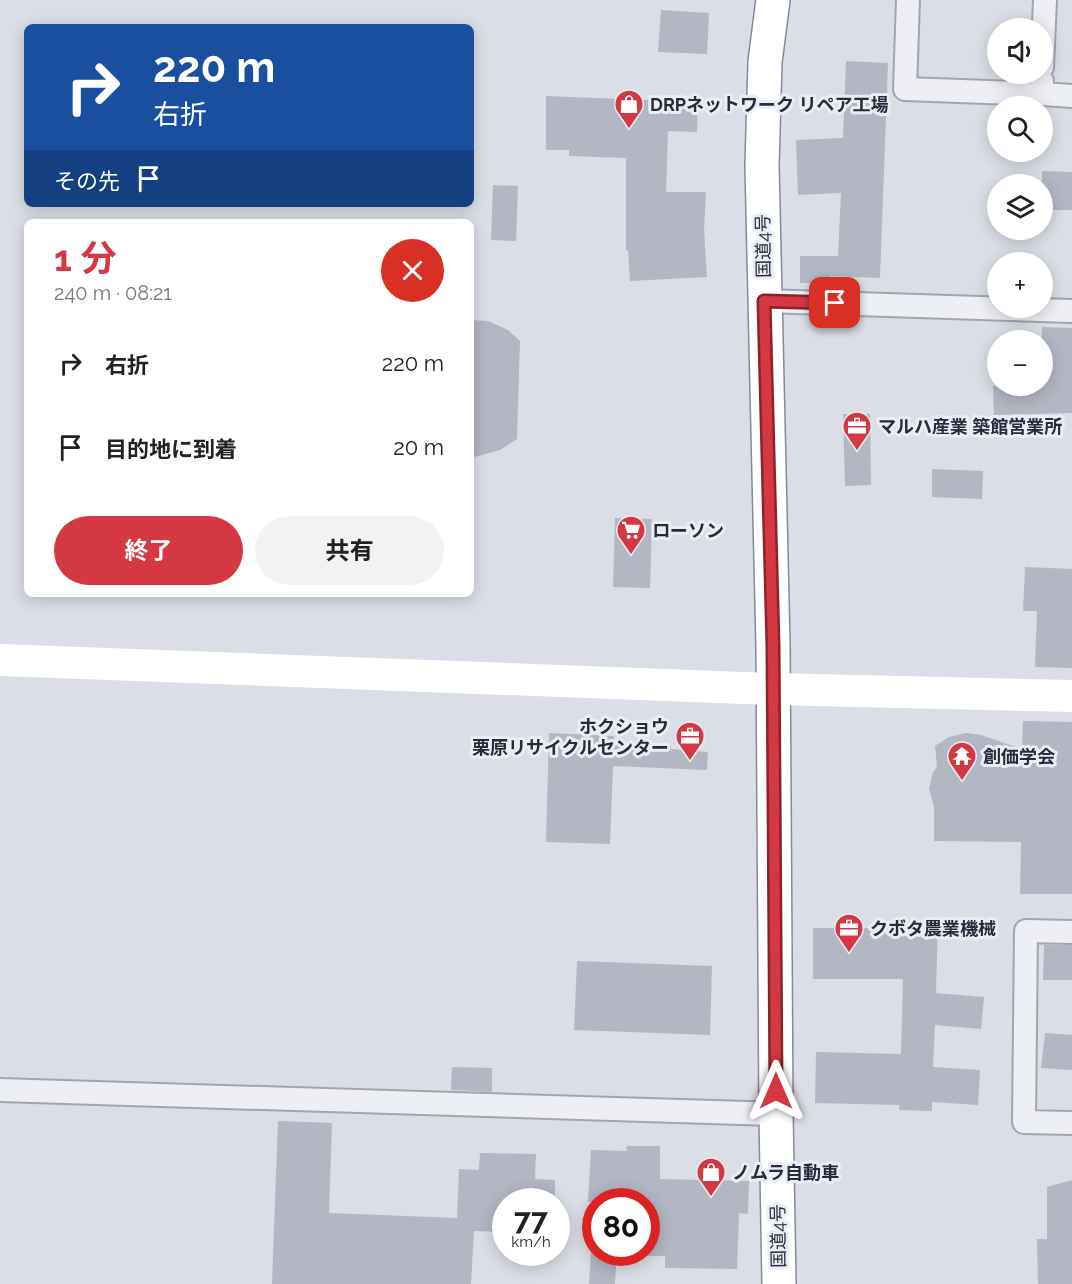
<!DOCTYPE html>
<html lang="ja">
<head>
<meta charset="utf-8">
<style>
	body { margin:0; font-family:Raleway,"Noto Sans JP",sans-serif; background:#f2f2f2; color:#222; height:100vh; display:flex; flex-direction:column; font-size:22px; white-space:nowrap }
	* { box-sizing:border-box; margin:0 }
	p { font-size:20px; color:#767676 }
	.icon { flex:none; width:33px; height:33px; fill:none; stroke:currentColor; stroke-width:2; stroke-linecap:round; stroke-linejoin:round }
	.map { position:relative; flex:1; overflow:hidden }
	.side { position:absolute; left:24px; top:219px; width:450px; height:378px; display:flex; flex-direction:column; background:#fff; border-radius:9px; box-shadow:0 3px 15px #0003 }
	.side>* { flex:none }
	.banner { position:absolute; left:24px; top:24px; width:450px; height:183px; border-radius:9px; box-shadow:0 3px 15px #0003; background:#1a4fa0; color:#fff; overflow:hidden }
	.fabs { position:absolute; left:987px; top:18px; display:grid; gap:12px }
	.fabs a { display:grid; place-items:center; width:66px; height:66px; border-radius:50%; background:#fff; box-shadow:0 3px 15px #0003; font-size:30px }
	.speed { position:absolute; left:492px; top:1188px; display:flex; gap:12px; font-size:30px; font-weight:700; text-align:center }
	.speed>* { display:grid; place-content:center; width:78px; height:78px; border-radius:50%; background:#fff; box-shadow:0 3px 15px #0003; line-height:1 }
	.speed small { font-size:15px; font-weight:400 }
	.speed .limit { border:9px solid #d22; background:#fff; color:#111 }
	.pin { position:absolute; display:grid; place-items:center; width:51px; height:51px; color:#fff; margin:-26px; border-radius:12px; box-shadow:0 3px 9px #0006 }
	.me { position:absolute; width:66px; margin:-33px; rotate:0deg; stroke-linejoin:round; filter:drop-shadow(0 0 4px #0008) }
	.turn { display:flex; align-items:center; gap:21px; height:126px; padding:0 30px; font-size:27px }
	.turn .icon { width:78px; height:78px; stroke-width:2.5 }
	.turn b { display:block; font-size:42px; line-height:51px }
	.then { display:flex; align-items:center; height:57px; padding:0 30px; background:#0003; gap:12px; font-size:22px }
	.round { display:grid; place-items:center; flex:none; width:63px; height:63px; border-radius:32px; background:#f2f2f2 }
	.overview { display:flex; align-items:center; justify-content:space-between; height:102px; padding:0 30px }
	h1 { font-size:36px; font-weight:700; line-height:45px; color:#d33843 }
	.cta { display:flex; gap:12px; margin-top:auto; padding:12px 30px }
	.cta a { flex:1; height:69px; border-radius:36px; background:#d33843; color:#fff; font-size:24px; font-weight:700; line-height:69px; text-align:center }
	.cta a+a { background:#f2f2f2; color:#222 }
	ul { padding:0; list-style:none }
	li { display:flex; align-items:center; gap:18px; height:84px; padding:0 30px }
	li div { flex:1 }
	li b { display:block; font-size:22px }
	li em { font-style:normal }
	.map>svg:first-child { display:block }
</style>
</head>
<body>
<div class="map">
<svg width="1072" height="1284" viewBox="0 0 1072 1284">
	<rect width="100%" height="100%" fill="#dbdee6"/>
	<g fill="#b2b7c3">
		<polygon points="661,10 709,13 707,54 658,52"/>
		<polygon points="846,61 888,63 880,278 830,276 830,283 800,283 800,256 838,256 841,193 798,195 796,140 843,138"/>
		<polygon points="546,96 698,102 697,132 668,131 666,192 706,192 704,230 707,277 630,281 628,250 626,250 626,158 569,156 569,150 546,150"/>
		<polygon points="1042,171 1072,172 1072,210 1042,210"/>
		<polygon points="493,185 518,186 516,241 491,240"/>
		<polygon points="471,320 488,321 508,330 520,341 517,439 500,450 471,458"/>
		<polygon points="1042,327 1072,328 1072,413 994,415 993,386 1042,386"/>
		<polygon points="843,414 870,414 871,485 845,486"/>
		<polygon points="932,469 983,471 982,499 932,497"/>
		<polygon points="615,518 652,519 650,588 613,587"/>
		<polygon points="1025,567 1072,569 1072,668 1035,667 1037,611 1023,611"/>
		<polygon points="1023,721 1072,722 1072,894 1020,894 1021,842 934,841 934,807 929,789 933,772 937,767 935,746 949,737 966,733 981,735 1022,749"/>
		<polygon points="549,733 614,736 614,742 671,746 671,749 708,752 707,770 613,766 610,844 546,842"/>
		<polygon points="905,921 938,922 936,993 984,997 981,1029 935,1025 933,1067 980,1070 978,1105 932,1102 932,1111 899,1110 899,1105 815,1103 816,1052 901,1054 903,979 813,979 813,928 905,928"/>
		<polygon points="1044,945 1072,945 1072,980 1043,980"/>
		<polygon points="577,961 712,966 710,1035 574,1030"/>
		<polygon points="1045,1033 1072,1035 1072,1070 1041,1068"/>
		<polygon points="452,1067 492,1068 492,1092 451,1090"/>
		<polygon points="278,1121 332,1123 329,1213 457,1218 459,1169 479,1170 480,1153 536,1154 535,1179 555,1180 555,1202 506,1202 506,1232 474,1231 471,1284 272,1284"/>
		<polygon points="626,1146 660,1146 660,1179 749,1181 748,1214 739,1213 737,1269 665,1268 665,1256 646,1256 646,1202 588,1202 591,1150 627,1151"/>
		<polygon points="1072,1180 1072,1284 1038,1284 1037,1239 1047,1239 1047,1187"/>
		<polygon points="591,1252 617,1252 615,1284 589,1284"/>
	</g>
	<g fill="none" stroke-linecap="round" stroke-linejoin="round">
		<g stroke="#a0a5b0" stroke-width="26">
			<g id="street">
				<polyline points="908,0 905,89 1042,94"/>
				<polyline points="1042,67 1045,0"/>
				<polyline points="1042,81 1042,94 1072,96"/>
				<polyline points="764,301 1072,311"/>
				<polyline points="1072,932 1026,931 1024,1122 1072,1123"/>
				<polyline points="0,1090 776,1114"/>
			</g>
		</g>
		<g stroke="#828a9d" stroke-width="36">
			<polyline id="highway" points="773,0 765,62 762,165 773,646 776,1114 779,1284"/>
		</g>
		<use href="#street" stroke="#eeeff4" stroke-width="22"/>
		<polyline stroke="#fff" stroke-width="32" points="0,660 773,689 1072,696"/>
		<use href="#highway" stroke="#fff" stroke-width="33"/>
	</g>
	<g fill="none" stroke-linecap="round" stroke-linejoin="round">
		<g stroke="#89242c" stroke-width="15">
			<polyline id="route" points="776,1091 773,646 764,301 835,303"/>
		</g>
		<use href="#route" stroke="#d33843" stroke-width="10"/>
	</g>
	<defs>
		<g id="shop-pin" transform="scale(1.5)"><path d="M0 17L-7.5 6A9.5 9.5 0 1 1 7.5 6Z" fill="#d33843" stroke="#eaedf4"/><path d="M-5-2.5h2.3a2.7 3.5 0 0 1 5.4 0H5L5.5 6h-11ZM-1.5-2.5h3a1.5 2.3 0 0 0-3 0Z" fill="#fff"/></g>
		<g id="office-pin" transform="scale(1.5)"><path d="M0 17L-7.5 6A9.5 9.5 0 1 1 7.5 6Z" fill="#d33843" stroke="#eaedf4"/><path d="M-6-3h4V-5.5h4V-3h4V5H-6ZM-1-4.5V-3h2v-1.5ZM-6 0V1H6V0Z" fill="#fff"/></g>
		<g id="supermarket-pin" transform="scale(1.5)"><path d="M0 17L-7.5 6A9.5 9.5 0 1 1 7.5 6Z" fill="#d33843" stroke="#eaedf4"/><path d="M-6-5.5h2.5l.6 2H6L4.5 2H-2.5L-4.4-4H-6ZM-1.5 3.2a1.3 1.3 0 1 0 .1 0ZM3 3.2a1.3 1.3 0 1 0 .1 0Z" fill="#fff"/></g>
		<g id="temple-pin" transform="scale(1.5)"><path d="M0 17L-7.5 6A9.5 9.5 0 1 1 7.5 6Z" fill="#d33843" stroke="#eaedf4"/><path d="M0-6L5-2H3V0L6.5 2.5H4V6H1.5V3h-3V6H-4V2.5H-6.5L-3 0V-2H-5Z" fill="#fff"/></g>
	</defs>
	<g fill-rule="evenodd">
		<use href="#shop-pin" x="629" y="104"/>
		<use href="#office-pin" x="857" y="426"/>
		<use href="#supermarket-pin" x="631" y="530"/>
		<use href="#office-pin" x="690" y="736"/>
		<use href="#temple-pin" x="962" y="756"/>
		<use href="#office-pin" x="849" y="928"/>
		<use href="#shop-pin" x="711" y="1172"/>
	</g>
	<g text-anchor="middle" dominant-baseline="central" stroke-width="6" stroke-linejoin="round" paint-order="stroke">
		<g font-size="18" font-weight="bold" fill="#242b3d" stroke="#eaedf4" text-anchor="start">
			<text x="650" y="104">DRPネットワーク リペア工場</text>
			<text x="878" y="426">マルハ産業 築館営業所</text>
			<text x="652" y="530">ローソン</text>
			<text x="669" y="726" text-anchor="end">ホクショウ<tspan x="669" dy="21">栗原リサイクルセンター</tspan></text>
			<text x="983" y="756">創価学会</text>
			<text x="870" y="928">クボタ農業機械</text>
			<text x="732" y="1172">ノムラ自動車</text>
		</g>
		<g font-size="18" fill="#242b3d" stroke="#eaedf4">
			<text transform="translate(763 246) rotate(-91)">国道4号</text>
			<text transform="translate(778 1236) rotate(-91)">国道4号</text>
		</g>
	</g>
</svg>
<div class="fabs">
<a><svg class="icon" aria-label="sound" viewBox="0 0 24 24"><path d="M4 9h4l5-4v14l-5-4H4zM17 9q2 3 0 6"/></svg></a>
<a><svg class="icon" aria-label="search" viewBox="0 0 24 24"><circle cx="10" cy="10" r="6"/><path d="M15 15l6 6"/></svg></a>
<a><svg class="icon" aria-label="layers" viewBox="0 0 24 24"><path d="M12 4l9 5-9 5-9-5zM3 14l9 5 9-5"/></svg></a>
<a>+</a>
<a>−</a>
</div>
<div class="speed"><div>77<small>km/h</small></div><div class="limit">80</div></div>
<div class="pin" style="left:835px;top:303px;background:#d93025"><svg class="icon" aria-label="arrive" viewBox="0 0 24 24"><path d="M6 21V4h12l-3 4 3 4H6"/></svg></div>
<svg class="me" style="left:776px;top:1091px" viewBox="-20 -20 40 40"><path d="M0-17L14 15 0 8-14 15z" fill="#d33843" stroke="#fff" stroke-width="4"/></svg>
<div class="banner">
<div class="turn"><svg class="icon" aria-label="right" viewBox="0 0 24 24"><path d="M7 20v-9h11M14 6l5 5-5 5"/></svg><div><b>220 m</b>右折</div></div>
<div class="then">その先<svg class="icon" aria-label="arrive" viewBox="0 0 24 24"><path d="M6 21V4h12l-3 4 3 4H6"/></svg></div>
</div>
<section class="side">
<div class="overview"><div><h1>1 分</h1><p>240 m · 08:21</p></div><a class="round" style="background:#d93025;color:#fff"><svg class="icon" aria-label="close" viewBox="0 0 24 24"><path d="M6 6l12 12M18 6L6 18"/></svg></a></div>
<ul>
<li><svg class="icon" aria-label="right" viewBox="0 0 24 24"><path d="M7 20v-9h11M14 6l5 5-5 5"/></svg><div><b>右折</b></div><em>220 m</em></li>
<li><svg class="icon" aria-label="arrive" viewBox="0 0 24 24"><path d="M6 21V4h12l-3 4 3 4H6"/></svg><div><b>目的地に到着</b></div><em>20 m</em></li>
</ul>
<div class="cta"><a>終了</a><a>共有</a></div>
</section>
</div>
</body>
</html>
